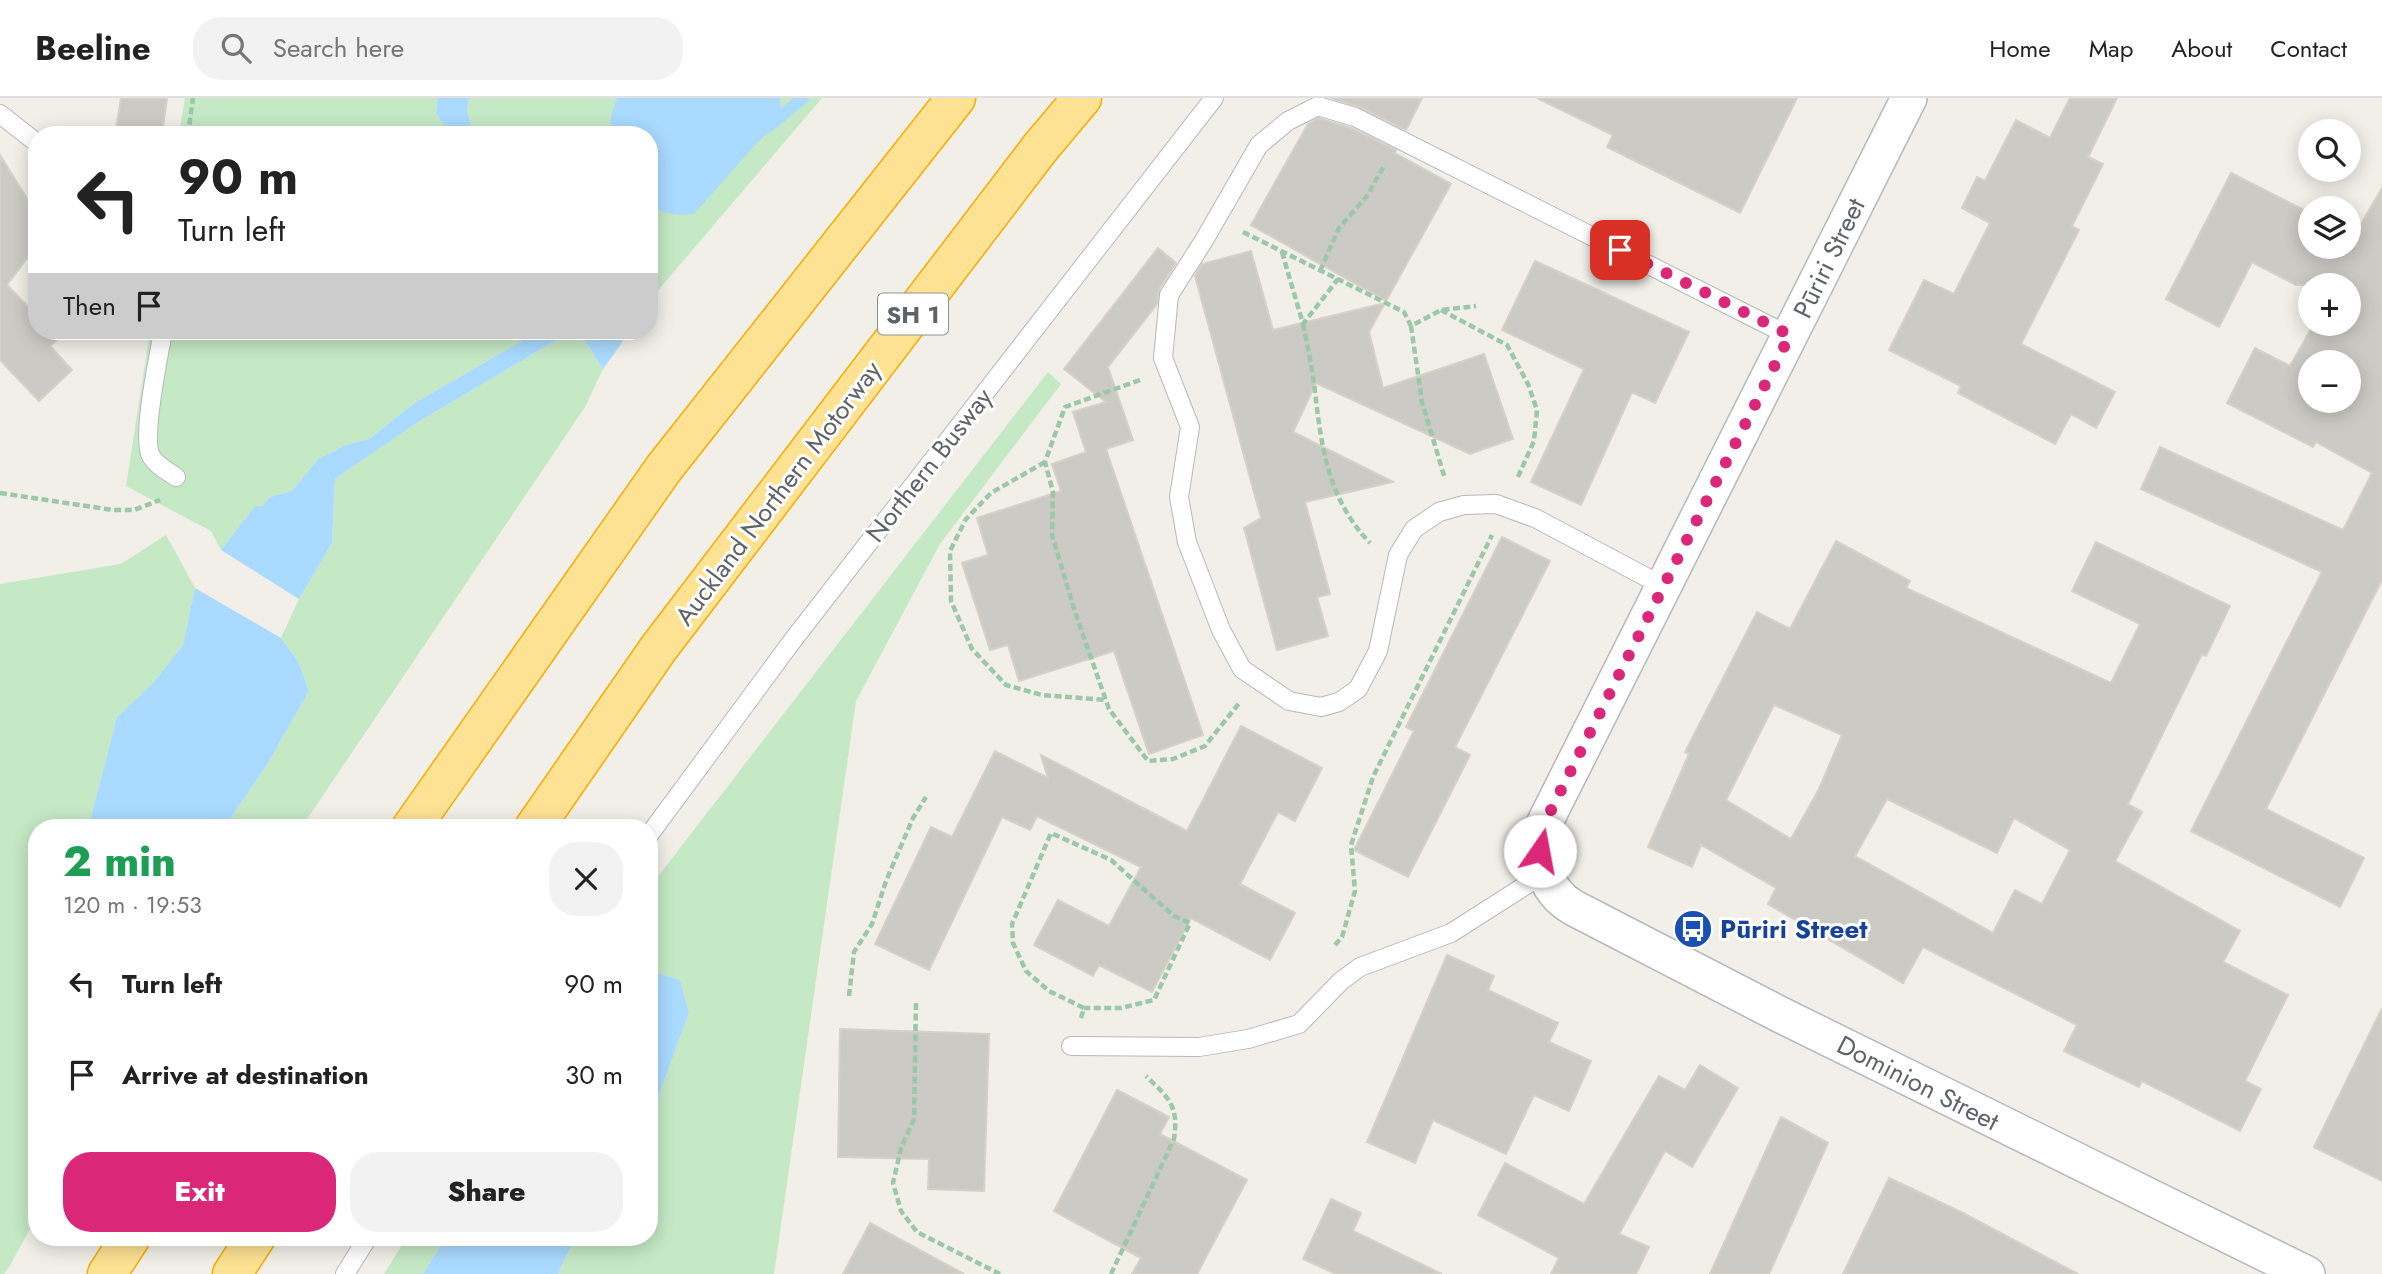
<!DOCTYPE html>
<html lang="en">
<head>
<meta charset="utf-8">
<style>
	body { margin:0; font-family:Jost,sans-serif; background:#f2f2f2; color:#222; height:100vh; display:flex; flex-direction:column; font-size:26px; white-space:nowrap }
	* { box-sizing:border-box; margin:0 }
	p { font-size:23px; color:#767676 }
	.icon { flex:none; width:38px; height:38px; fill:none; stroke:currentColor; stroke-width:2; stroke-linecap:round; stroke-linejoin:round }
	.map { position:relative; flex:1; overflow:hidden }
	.drawer { position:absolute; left:28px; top:721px; width:630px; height:427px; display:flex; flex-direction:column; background:#fff; border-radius:28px; box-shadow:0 4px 18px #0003 }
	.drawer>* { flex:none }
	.guide { position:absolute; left:28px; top:28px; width:630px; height:214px; border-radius:28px; box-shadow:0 4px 18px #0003; background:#fff; color:#222; overflow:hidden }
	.controls { position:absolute; left:2298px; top:21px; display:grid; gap:14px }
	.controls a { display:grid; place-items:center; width:63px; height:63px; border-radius:50%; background:#fff; box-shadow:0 4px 18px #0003; font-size:35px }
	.pin { position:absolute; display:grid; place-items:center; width:60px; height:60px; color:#fff; margin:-30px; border-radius:14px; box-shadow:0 4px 10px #0006 }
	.me { position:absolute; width:77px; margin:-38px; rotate:12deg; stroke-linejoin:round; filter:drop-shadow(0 0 5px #0008) }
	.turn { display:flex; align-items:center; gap:24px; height:147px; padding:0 35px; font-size:32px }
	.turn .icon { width:91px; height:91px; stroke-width:2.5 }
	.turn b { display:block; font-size:49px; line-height:60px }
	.then { display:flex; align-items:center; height:66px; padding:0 35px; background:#0003; gap:14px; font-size:26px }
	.round { display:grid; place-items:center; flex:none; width:74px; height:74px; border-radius:28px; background:#f2f2f2 }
	.head { display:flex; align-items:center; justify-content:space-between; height:119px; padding:0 35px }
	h1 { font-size:42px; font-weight:800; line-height:52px; color:#1e9e55 }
	.action { display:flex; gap:14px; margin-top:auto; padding:14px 35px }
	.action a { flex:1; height:80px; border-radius:28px; background:#db2777; color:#fff; font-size:28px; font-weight:800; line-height:80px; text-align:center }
	.action a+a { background:#f2f2f2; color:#222 }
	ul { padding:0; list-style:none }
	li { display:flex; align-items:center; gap:21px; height:91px; padding:0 35px }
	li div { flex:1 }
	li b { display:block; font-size:26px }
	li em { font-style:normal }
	header { display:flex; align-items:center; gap:42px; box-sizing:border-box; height:98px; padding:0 35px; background:#fff; border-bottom:2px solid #e0e0e0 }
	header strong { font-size:33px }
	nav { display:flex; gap:38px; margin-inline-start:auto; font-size:24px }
	.search { width:490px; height:63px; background:#f2f2f2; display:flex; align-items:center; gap:18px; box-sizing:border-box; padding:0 24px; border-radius:28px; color:#767676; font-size:26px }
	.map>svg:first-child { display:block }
</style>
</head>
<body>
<header>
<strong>Beeline</strong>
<div class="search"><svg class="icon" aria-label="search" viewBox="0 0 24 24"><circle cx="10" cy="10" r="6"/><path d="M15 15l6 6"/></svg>Search here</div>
<nav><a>Home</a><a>Map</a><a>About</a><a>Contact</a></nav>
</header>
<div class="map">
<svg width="2382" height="1176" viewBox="0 0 2382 1176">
	<rect width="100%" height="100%" fill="#f1efe8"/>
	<g fill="#c5e8c5">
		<polygon points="185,0 438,0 436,15 444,27 441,37 179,37"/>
		<polygon points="469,0 822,0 649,203 649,37 473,37 467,12"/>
		<polygon points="150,233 539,233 413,306 369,341 346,347 318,361 292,393 270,399 262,408 255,408 221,452 211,433 126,388"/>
		<polygon points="572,233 579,233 603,271 585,309 301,730 224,730 268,665 309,593 298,563 281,540 299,501 332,445 335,381 418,324"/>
		<polygon points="1048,274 1061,286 940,446 856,603 774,1176 558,1176 575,1139 649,1139 649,1014 657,1002 689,915 680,882 649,872 649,790"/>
		<polygon points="166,437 195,490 183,547 153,585 117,619 88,730 37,730 37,1118 9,1169 4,1176 0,1176 0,486 121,466"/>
		<polygon points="407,1139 446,1139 423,1176 384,1176"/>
	</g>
	<g fill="#aadaff">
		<polygon points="438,0 469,0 467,12 473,37 441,37 444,27 436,15"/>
		<path d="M 617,0 L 780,0 L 781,23 L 756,46 L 694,116 C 677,118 665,116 649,108 L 649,37 L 612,37 L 611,18 Z"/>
		<polygon points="539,233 572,233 418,324 335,381 332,445 299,501 221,452 255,408 262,408 270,399 292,393 318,361 346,347 369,341 413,306"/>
		<polygon points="579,233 627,233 621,246 603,271"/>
		<polygon points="195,490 281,540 298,563 309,593 268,665 224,730 88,730 117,619 153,585 183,547"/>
		<polygon points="649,872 680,882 689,915 657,1002 649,1014"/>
		<polygon points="446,1139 575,1139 558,1176 423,1176"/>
	</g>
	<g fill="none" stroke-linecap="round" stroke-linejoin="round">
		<polyline stroke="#aadaff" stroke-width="12" points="768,29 803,0"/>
	</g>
	<g fill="#cccac5" stroke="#d6d1c6" stroke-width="2" fill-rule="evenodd">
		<polygon points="121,0 167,0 162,37 115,37"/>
		<polygon points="1331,0 1422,0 1406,32 1360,9"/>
		<polygon points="1537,0 1797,0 1740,115 1607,49 1613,37"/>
		<polygon points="2070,0 2117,0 2088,59 2103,66 2072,128 2079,132 2021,246 2115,294 2096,330 2071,316 2055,346 1958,295 1961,288 1889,252 1924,182 1954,196 1990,125 1962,110 1977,79 1985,83 2016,22 2050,40"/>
		<polygon points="1319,20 1351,30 1396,52 1395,55 1451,86 1386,203 1251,127 1308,26"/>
		<polygon points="0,57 28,102 37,108 37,147 7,187 37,218 37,233 50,233 58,241 50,248 72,272 39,303 0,262"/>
		<path d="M 2231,75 L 2310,115 L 2310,149 L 2348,149 L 2348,136 L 2354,138 L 2382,90 L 2382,482 L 2266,711 L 2364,760 L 2340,809 L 2191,733 L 2322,474 L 2141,391 L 2160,349 L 2343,432 L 2372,375 L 2316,344 L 2313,349 L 2227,305 L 2255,250 L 2290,268 L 2314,226 L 2348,226 L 2348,187 L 2296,187 L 2252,164 L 2219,229 L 2166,201 ZM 2310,264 L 2348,264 L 2348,303 L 2310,303 Z"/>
		<polygon points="1158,150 1176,165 1159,191 1157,206 1108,269 1133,342 1106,351 1203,637 1149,656 1114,553 1019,583 1008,547 990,552 962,465 988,457 977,420 1061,393 1052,366 1086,354 1073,314 1106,304 1064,271"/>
		<polygon points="1251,153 1273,232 1385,205 1369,234 1383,290 1484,256 1513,341 1470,356 1316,285 1293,334 1393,384 1305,404 1330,496 1317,499 1328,538 1277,552 1244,430 1261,420 1195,178 1202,166"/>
		<polygon points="1535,163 1689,234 1655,305 1632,294 1581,407 1531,384 1584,271 1502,232"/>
		<polygon points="1502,439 1550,463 1455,649 1470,657 1408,779 1354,752 1414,633 1406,629"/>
		<path d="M 1836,443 L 1910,483 L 1906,490 L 2111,585 L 2140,526 L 2072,493 L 2096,444 L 2230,508 L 2206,558 L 2202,556 L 2128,706 L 2142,714 L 2115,763 L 2240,833 L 2223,864 L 2288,897 L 2245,983 L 2261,991 L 2240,1033 L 2142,983 L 2139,989 L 2064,953 L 2077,927 L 1923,849 L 1903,885 L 1768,806 L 1776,790 L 1701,747 L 1692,769 L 1648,749 L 1689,656 L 1685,654 L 1757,514 L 1790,531 ZM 1774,607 L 1842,637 L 1819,691 L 1791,741 L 1726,702 ZM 1887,701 L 1997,755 L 2014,720 L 2070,752 L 2042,806 L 2015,792 L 1993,835 L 1855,758 Z"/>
		<polygon points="1241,628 1322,670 1295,723 1278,714 1240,786 1295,815 1270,862 1191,820 1152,894 1099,867 1093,878 1034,847 1058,802 1109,828 1141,769 1037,718 1030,732 1002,719 929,872 875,846 931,729 952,739 995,653 1048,680 1041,657 1187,733"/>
		<polygon points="1447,857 1494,878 1488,892 1558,925 1549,944 1591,963 1569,1013 1534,997 1506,1056 1433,1022 1415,1065 1367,1044"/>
		<polygon points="2382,910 2382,1083 2314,1049"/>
		<polygon points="840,931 989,936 984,1093 928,1091 929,1061 838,1059"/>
		<polygon points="1700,967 1738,990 1692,1069 1665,1053 1619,1136 1649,1149 1636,1176 1551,1176 1559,1160 1478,1117 1505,1065 1584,1106 1659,978 1685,992"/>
		<polygon points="1117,992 1169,1019 1160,1036 1247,1082 1197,1176 1132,1176 1141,1160 1054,1113"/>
		<polygon points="1781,1019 1828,1045 1769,1176 1710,1176"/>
		<polygon points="1889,1080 1961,1114 2078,1176 1843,1176"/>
		<polygon points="1331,1101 1361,1115 1353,1133 1442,1176 1336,1176 1303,1161"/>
		<polygon points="870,1125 964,1176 843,1176"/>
	</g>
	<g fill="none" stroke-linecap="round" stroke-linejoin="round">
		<g stroke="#b5b8bc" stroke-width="20">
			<g id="lane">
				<polyline points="0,16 37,45"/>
				<path d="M 163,233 C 159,258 141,339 151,358 C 156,367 167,373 176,379"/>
				<polyline points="1663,488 1535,420 1496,406 1464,407 1439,414 1414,431 1398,457 1378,553 1358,591 1339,604 1321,609 1289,603 1242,571 1221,532 1187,444 1179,399 1190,329 1163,260 1169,197 1203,144 1259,47 1288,23 1318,8 1355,19 1790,238"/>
				<polyline points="649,737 793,542 1214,0"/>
				<polyline points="1071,948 1199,949 1248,941 1299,926 1341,883 1360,869 1451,835 1545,775"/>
				<polyline points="345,1176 368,1139"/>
			</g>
		</g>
		<g stroke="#b5b8bc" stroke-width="38">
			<path id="street" d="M 1909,0 L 1545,724 C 1536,756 1542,792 1574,810 L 1781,917 L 2307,1176"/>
		</g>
		<g stroke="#f9ab00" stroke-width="41">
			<g id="highway">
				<polyline points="411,730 664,370 956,0"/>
				<polyline points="534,730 658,551 1040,50 1082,0"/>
				<polyline points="107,1176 131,1139"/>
				<polyline points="232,1176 256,1139"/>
			</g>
		</g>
		<g stroke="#9cc7a9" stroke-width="4.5" stroke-dasharray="7 3.5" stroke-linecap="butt">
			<polyline points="188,37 193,0"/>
			<polyline points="1243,134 1404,214 1411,228 1441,212 1476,208"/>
			<polyline points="1282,154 1303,226 1338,181"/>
			<polyline points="1320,173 1339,130 1367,98 1385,66"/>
			<polyline points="1441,212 1507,247 1528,286 1537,312 1534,343 1517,381"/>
			<path d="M 1303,226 C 1307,245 1311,265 1314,285 C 1321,345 1326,399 1370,445"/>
			<polyline points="1411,228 1422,304 1445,381"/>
			<polyline points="1140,282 1065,309 1045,364 1053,394 1052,437 1075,514 1109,611 1148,663 1173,661 1205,648 1240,604"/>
			<polyline points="1045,364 991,395 966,421 950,453 951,503 972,551 1006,587 1042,597 1106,602"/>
			<polyline points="0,395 113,412 134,412 160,402"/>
			<polyline points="1335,847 1342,839 1355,793 1351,747 1373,679 1492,437"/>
			<polyline points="849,898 854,854 872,826 886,783 913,720 926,699"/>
			<polyline points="916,905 914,1021 901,1050 893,1085 901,1113 917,1134 1000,1176"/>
			<polyline points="1081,920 1084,910 1049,893 1026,873 1013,845 1012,826 1051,735 1111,762 1174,818 1190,825 1154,902 1121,910 1084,910"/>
			<path d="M 1111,1176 L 1174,1041 C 1179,1008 1169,1000 1146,978"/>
		</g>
		<use href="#lane" stroke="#fff" stroke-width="18"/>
		<use href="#street" stroke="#fff" stroke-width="35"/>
		<use href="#highway" stroke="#fde293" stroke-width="38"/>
	</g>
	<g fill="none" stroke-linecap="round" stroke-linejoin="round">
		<polyline stroke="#db2777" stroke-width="12" stroke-dasharray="0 21.6" points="1540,753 1540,743 1545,724 1790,237 1620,152"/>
	</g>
	<defs>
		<g id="bus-disc" transform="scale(2.0125)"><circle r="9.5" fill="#1a4fb4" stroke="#fff"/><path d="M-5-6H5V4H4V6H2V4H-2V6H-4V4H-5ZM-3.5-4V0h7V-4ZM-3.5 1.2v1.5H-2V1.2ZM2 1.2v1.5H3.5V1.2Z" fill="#fff"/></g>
	</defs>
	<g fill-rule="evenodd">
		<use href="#bus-disc" x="1693" y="831"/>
	</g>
	<g text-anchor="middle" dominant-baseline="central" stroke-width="6" stroke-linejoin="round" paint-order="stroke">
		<rect fill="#fff" stroke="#8f9295" stroke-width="2" x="878" y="195.5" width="70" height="41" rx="5"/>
		<g font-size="24" font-weight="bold" fill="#5f6368">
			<text x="913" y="216">SH 1</text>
		</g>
		<g font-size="26" fill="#5f6368" stroke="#fff">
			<text transform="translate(1829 160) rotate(-64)">Pūriri Street</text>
			<text transform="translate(929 367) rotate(-52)">Northern Busway</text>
			<text transform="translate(778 395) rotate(-53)">Auckland Northern Motorway</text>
			<text transform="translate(1918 985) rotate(27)">Dominion Street</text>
		</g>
		<g font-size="26" font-weight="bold" fill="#164399" stroke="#fff" text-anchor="start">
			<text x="1720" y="831">Pūriri Street</text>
		</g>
	</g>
</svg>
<div class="controls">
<a><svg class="icon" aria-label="search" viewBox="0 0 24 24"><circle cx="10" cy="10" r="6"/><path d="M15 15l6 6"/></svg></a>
<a><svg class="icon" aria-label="layers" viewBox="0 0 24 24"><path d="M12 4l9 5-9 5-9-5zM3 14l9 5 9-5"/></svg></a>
<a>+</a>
<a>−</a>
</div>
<div class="pin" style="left:1620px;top:152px;background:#d93025"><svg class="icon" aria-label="arrive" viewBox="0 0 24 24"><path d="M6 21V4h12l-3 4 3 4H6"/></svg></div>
<svg class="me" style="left:1540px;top:753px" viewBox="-20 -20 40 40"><circle r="19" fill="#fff"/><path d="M0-13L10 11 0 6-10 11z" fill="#db2777"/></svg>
<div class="guide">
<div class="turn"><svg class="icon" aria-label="left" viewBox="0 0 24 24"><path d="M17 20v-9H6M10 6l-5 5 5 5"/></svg><div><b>90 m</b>Turn left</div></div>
<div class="then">Then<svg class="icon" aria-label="arrive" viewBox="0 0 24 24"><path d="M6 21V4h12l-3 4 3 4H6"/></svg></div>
</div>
<section class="drawer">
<div class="head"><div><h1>2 min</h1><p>120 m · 19:53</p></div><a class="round"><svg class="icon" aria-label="close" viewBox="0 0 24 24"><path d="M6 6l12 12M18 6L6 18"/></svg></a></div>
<ul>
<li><svg class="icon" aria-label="left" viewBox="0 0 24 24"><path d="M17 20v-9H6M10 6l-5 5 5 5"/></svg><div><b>Turn left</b></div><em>90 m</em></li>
<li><svg class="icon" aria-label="arrive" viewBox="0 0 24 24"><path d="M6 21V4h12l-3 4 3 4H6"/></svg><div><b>Arrive at destination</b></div><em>30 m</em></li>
</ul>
<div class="action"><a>Exit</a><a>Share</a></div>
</section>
</div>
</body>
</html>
